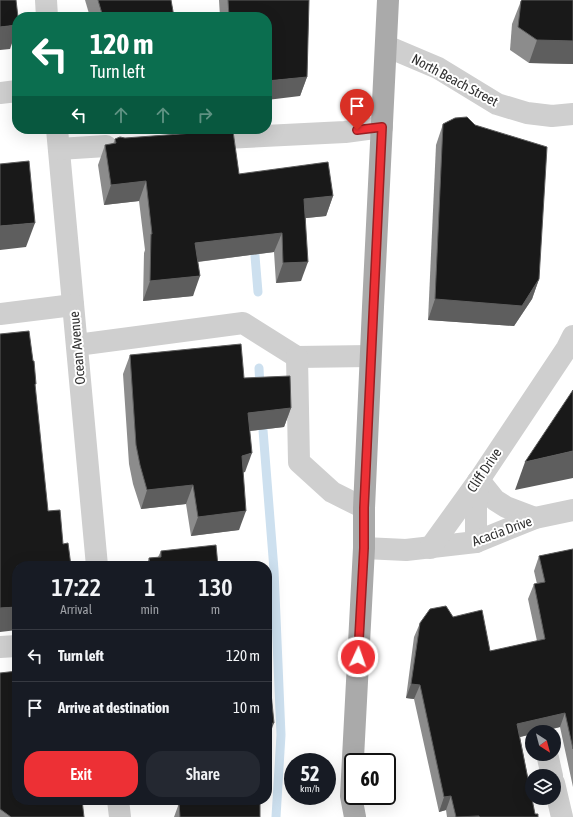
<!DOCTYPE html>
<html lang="en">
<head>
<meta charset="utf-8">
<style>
	body { margin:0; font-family:"Asap Condensed",sans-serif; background:#242831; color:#f1f3f6; height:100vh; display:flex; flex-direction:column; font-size:15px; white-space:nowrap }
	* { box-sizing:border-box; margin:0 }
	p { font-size:13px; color:#9ea1a6 }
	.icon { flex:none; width:22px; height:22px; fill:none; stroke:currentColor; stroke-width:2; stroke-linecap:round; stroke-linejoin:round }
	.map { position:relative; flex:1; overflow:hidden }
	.side { position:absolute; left:12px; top:561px; width:260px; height:244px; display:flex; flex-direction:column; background:#171b24; border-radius:16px; box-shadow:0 4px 16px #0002 }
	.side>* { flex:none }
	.top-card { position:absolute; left:12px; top:12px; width:260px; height:122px; border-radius:16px; box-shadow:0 4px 16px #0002; background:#0b6e4f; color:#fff; overflow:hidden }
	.needle { width:26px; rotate:144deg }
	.controls { position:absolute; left:525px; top:725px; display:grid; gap:8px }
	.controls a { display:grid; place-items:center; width:36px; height:36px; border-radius:50%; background:#171b24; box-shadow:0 4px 16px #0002; font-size:20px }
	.speed { position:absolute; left:284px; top:753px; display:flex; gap:8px; font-size:20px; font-weight:700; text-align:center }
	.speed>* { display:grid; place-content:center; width:52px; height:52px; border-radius:50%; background:#171b24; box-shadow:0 4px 16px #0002; line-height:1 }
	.speed small { font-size:10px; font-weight:400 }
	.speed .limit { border:2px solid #111; border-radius:6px; background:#fff; color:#111 }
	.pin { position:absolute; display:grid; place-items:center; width:34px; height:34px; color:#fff; margin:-41px -17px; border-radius:50% 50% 50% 0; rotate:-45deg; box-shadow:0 0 4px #0007 }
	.pin .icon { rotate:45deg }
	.me { position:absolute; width:44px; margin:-22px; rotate:3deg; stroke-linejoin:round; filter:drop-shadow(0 0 3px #0008) }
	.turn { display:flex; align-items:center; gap:14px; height:84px; padding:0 12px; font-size:18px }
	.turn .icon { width:52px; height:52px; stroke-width:2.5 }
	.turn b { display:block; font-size:28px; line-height:34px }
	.lanes { display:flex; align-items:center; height:38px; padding:0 12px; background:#0003; justify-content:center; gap:20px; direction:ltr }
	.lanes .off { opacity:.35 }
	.eta { display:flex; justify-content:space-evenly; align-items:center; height:68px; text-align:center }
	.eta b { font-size:24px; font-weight:600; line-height:28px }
	.cta { display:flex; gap:8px; margin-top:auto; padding:8px 12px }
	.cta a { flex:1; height:46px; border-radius:16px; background:#ed3035; color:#fff; font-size:16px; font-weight:600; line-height:46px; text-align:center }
	.cta a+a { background:#242831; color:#f1f3f6 }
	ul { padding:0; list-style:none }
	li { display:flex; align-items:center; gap:12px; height:52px; padding:0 12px; border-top:1px solid #363941 }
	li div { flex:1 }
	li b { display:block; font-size:15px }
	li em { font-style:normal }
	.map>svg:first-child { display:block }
</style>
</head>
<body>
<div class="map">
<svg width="573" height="817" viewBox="0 0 573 817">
	<rect width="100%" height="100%" fill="#fff"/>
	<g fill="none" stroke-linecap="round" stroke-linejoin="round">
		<g stroke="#cde0ef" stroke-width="9">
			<polyline points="254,244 258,292"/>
			<polyline points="259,368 260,389"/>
			<polyline points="263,430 274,570 281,735 276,817"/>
		</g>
		<g stroke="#cfcfcf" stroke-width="22">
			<polyline points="46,0 47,17"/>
			<polyline points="386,46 438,68 497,104 527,113 552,116 573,114"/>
			<polyline points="0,93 17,91"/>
			<polyline points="57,129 97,566"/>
			<polyline points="225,138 345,132 382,127"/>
			<polyline points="59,149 106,146"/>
			<polyline points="0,314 73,305"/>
			<polyline points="77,345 243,323 297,357 370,356"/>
			<polyline points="297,357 299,462 332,492 364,508"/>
			<polyline points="479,480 495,500 506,507 535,518"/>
			<polyline points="476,542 476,506 478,481"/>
			<polyline points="364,548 406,550 476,542 535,518 573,510"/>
			<polyline points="430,548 479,480 567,348 573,336"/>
			<polyline points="0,647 17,646"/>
			<polyline points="548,758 552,776"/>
			<polyline points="554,783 562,817"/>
			<polyline points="118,800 120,817"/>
		</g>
		<polyline stroke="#aaa" stroke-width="22" points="355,817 351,796 364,548 364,508 373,307 388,0"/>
	</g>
	<g fill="#8c8c8c">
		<polygon points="85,0 171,0 174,17 90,17"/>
		<polygon points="219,0 309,0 307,77 300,96 267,17 220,17"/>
		<polygon points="573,0 573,64 529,63 510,50 512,24 521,1"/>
		<polygon points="443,124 539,279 532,299 514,326 428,320 436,145"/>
		<polygon points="103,129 164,129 116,133 110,134 104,134"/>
		<polygon points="115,139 239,174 333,196 326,216 306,218 301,281 276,283 274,252 198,262 193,296 143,301 144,253 145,250 139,201 104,205 98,165 105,145 113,144"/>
		<polygon points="130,355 244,378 291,408 284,427 250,431 245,472 243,472 239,530 191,536 186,504 141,509 133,484 129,464 123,374"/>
		<polygon points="573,549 573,787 560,727 520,737 535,814 538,817 447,817 446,810 439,812 414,699 406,698 414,637 420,623 453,617 490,651 537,641 528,599 534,584 537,584 534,571 539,556"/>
		<polygon points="161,551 218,566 146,566 149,558 158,557"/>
		<polygon points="0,673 84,817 0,817"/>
		<polygon points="177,800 261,800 260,802 260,817 174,817 178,806"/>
	</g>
	<g fill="#5e5e5e">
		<polygon points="17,25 17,29 10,49 0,50 0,27"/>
		<polygon points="537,40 573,41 573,64 529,63"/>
		<polygon points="307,77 300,96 267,100 267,81"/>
		<polygon points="106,129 164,129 116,133 110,134 104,134"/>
		<polygon points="146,181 139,201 104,205 111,185"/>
		<polygon points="333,196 326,216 297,219 304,199"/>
		<polygon points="35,223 26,247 0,250 0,226"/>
		<polygon points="282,233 274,252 188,263 195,243"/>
		<polygon points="308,262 301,281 276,283 283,263"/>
		<polygon points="200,276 193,296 143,301 150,281"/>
		<polygon points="539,279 532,299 514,326 428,320 435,299"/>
		<polygon points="291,408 284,427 241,432 248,413"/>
		<polygon points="573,451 573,478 515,490 525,462"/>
		<polygon points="252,453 245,472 235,475 242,456"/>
		<polygon points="193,485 186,504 141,509 147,490"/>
		<polygon points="246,511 239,530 191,536 198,517"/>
		<polygon points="17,607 17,630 0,632 0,608"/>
		<polygon points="411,684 420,685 414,699 406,698"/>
		<polygon points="565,713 560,727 540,732 532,732 532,734 512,739 517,724"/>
		<polygon points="274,723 267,742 267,724"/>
		<polygon points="451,796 446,810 439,812 444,797"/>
	</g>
	<g fill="#191919" stroke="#5e5e5e">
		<polygon points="0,0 16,0 18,17 17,17 17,25 0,27"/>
		<polygon points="98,0 171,0 174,17 103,17"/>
		<polygon points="228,0 309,0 307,77 267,81 267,17 229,17"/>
		<polygon points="522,0 573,0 573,41 537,40 518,27 521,1"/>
		<polygon points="467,117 475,125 547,147 539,279 522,306 435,299 443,124 455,118"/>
		<polygon points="226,129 233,131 239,174 328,162 333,196 304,199 308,262 283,263 282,233 195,243 200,276 150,281 151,234 152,234 146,181 111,185 105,145 116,143 115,139 120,137 125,138 221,131"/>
		<polygon points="29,161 35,223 0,226 0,164"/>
		<polygon points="29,331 33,361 34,361 36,384 35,384 48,511 60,510 63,544 68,543 71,566 17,566 17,607 0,608 0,334"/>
		<polygon points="241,344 244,378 290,376 291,408 248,413 252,453 242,456 246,511 198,517 193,485 147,490 140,465 136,445 130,355"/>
		<polygon points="573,390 573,451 525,462"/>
		<polygon points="216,545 218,566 150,566 149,558 161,557 161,551"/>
		<polygon points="573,549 573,749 565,713 517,724 535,814 538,814 538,817 480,817 479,816 456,817 451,796 444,797 420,685 411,684 420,623 430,609 446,606 453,617 482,610 490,651 545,639 534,584 545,582 539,556"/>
		<polygon points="17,671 17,800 82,800 84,817 11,817 0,809 0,673"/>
		<polygon points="271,693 274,723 267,724 267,694"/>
		<polygon points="187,800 260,800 260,817 180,817 179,802 187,801"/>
	</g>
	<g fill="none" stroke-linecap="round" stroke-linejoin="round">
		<g stroke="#9a1f22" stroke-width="10">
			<polyline id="route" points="357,130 382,127 364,508 364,548 358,657"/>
		</g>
		<use href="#route" stroke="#ed3035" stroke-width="7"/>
	</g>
	<g text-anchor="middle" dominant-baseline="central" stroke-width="4" stroke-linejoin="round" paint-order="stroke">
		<g font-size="14" fill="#323232" stroke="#fff">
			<text transform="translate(455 80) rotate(28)">North Beach Street</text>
			<text transform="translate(77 348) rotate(-95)">Ocean Avenue</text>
			<text transform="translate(484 470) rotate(-56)">Cliff Drive</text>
			<text transform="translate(502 531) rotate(-20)">Acacia Drive</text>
		</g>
	</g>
</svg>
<div class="controls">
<a><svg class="needle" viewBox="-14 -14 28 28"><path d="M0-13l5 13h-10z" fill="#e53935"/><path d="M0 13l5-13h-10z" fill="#9ea1a6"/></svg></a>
<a><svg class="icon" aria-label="layers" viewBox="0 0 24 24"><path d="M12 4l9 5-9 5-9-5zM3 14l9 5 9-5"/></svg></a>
</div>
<div class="speed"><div>52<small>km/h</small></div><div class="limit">60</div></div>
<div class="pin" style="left:357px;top:130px;background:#d93025"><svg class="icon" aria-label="arrive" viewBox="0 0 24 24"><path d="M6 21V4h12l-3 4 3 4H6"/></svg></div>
<svg class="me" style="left:358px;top:657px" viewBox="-20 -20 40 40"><circle r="17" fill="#ed3035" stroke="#fff" stroke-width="3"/><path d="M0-11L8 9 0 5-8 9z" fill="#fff"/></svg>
<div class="top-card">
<div class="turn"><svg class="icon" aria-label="left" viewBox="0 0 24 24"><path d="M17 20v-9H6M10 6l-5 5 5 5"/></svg><div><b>120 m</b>Turn left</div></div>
<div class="lanes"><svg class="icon" aria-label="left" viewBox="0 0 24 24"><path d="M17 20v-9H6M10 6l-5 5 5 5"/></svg><svg class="icon off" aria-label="ahead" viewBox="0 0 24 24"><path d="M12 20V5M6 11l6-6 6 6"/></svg><svg class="icon off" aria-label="ahead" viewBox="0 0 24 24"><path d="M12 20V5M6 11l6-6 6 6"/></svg><svg class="icon off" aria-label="right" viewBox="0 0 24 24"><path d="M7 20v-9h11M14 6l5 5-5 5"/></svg></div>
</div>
<section class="side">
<div class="eta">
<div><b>17:22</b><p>Arrival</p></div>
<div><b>1</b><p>min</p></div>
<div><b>130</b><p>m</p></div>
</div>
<ul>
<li><svg class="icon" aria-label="left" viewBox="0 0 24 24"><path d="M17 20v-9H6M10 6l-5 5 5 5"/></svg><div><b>Turn left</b></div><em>120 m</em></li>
<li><svg class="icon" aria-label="arrive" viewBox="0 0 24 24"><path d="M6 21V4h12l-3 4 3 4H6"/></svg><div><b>Arrive at destination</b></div><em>10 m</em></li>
</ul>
<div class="cta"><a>Exit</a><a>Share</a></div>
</section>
</div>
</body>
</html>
